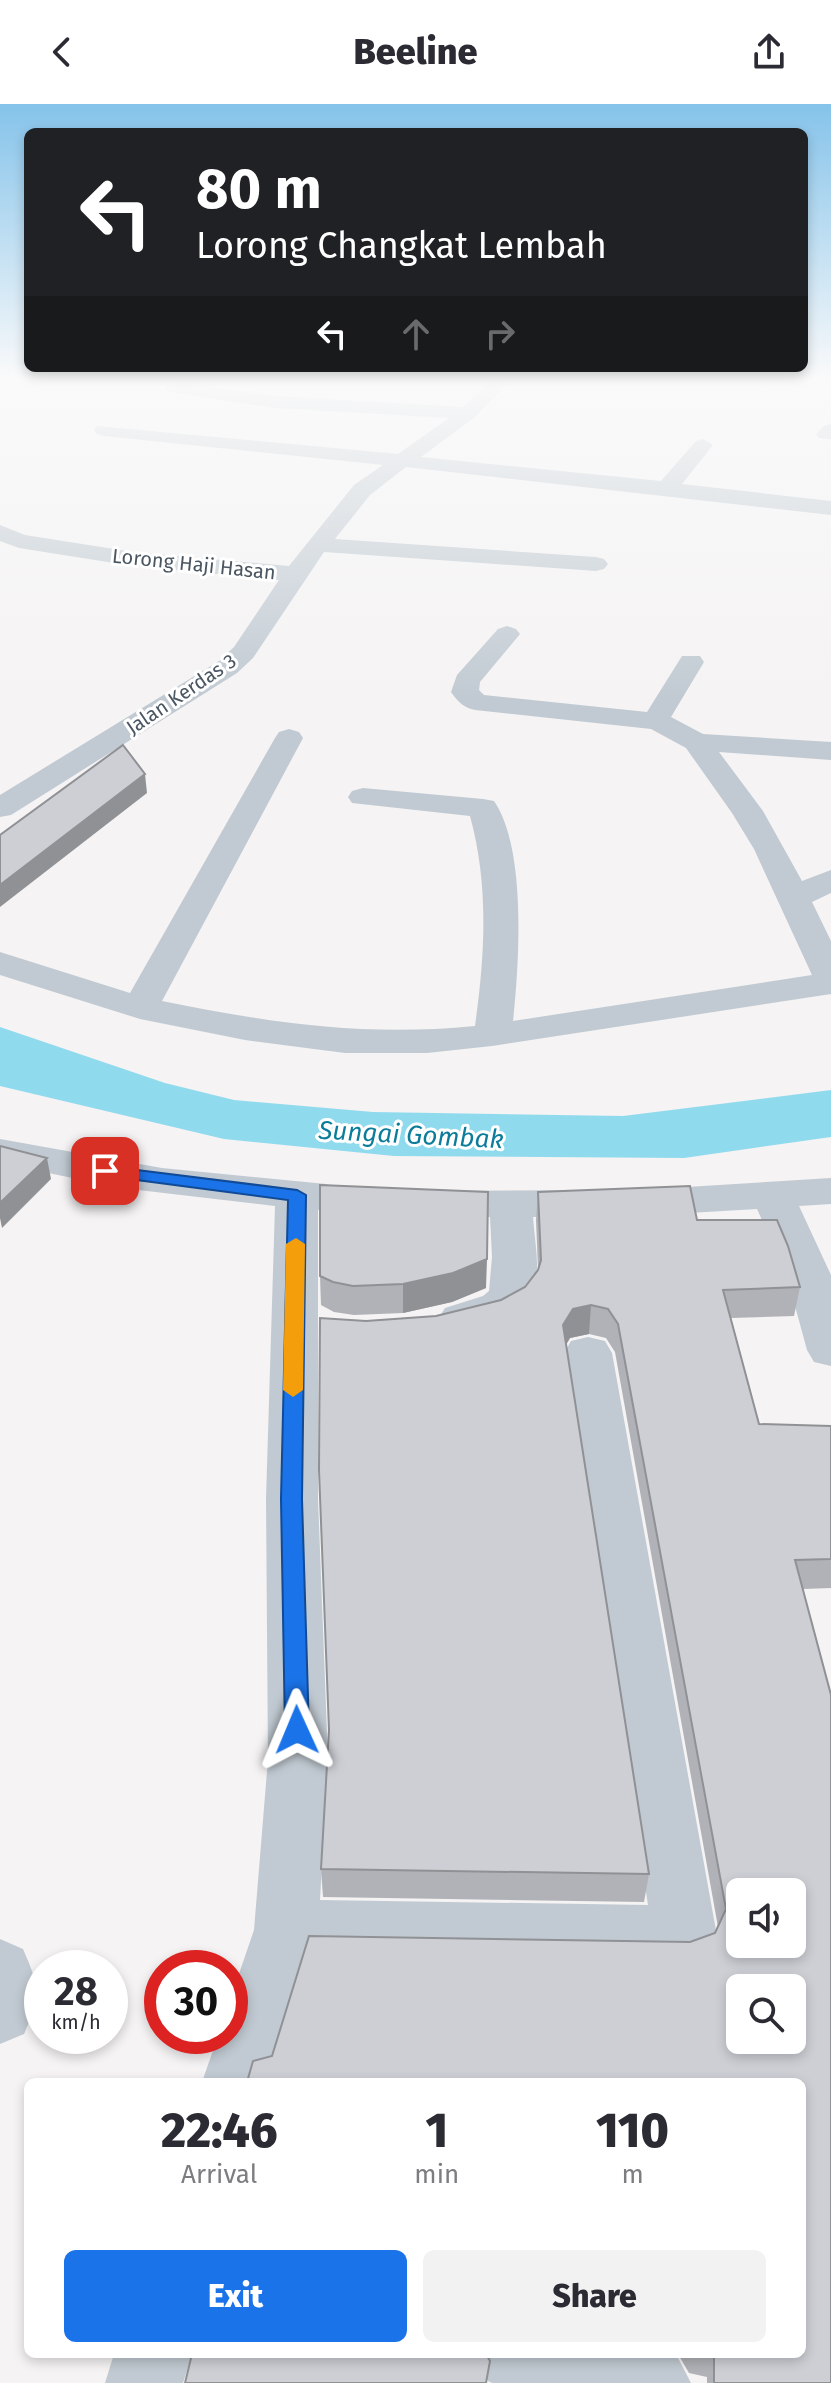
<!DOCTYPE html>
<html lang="en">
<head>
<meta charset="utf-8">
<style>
	body { margin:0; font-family:"Fira Sans",sans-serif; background:#f2f2f3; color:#2b2b33; height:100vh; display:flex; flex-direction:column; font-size:30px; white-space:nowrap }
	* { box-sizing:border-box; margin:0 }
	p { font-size:26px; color:#7c7c81 }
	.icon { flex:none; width:44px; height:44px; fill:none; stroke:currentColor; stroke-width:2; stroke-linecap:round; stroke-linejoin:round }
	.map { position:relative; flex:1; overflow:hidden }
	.panel { position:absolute; left:24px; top:1974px; width:782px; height:280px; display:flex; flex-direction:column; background:#fff; border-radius:12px; box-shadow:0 4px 12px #0003 }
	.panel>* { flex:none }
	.hud { position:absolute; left:24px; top:24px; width:784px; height:244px; border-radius:12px; box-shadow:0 4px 12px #0003; background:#202124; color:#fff; overflow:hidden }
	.buttons { position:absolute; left:726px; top:1774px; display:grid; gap:16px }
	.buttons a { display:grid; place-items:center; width:80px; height:80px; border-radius:12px; background:#fff; box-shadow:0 4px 12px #0003; font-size:40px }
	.speed { position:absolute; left:24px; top:1846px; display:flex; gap:16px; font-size:40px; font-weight:700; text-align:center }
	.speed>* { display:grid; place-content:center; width:104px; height:104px; border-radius:50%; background:#fff; box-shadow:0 4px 12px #0003; line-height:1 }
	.speed small { font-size:20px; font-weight:400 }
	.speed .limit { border:12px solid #d22; background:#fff; color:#111 }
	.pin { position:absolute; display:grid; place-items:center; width:68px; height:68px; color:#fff; margin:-34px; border-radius:16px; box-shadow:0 4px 12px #0006 }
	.me { position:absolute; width:88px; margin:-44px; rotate:359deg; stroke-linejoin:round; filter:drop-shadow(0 0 6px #0008) }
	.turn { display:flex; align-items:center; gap:28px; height:168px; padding:0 40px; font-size:36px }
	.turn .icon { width:104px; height:104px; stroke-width:2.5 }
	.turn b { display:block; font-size:56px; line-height:68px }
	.lanes { display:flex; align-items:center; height:76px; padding:0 40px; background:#0003; justify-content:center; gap:40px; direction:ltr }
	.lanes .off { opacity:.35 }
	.eta { display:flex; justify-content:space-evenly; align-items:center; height:136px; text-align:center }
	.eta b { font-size:48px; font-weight:800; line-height:56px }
	.button { display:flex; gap:16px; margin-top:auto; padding:16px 40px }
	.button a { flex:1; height:92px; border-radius:12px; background:#1a73e8; color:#fff; font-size:32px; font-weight:800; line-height:92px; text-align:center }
	.button a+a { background:#f2f2f3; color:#2b2b33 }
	header { display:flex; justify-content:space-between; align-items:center; height:104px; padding:0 40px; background:#fff; font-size:36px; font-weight:800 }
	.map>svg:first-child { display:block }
</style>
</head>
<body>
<header><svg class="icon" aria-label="back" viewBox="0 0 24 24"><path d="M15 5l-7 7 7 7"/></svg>Beeline<svg class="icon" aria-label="share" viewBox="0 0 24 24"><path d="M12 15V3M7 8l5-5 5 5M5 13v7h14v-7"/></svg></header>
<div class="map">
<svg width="831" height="2279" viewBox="0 0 831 2279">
	<rect width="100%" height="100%" fill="#f5f3f3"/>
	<polygon fill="#90daee" points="0,923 165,979 234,996 373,1008 623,1012 831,986 831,1033 684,1054 394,1052 224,1035 0,982"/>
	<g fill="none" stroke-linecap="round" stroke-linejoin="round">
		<g fill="#c1cad2" fill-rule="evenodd">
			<polygon points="177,276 201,276 195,281 275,292 463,303 492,276 511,276 475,313 421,353 661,377 696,337 703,335 713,341 682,380 831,397 831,411 406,363 370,391 335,435 596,453 604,455 608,460 604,465 596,467 324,448 253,554 237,569 11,711 0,713 0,691 219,557 234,543 279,476 133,462 19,444 0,437 0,421 25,431 133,448 289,462 354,381 383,361 104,332 97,330 94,326 97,322 398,350 449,314 275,304 168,288 165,284"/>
			<polygon points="831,320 831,335 819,334 816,330 824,322"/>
			<path d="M 507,522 L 516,525 L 520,530 L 480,578 L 479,586 L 484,591 L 647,608 L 682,552 L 700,552 L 704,558 L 671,613 L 703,630 L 831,638 L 831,656 L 719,648 L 763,707 L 802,777 L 831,766 L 831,789 L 812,798 L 831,837 L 831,890 L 492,942 L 427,949 L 345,949 L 245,936 L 140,915 L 0,871 L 0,848 L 130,889 L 275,634 L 279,628 L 289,625 L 299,628 L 303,634 L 162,897 C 271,919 363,933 475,922 C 485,851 489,781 470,712 L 352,699 L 348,693 L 352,687 L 363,684 L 483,695 L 494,697 C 527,745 519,861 513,917 L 812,871 L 754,745 L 732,709 L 686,644 L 651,625 L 475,606 C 464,604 458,598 451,588 L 457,571 L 498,525 Z"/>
			<polygon points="0,1035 162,1064 326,1080 341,1084 347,1093 341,1102 318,1106 318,1395 328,1655 320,1796 648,1801 564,1249 571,1237 588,1233 605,1237 612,1249 717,1832 708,1854 685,1863 309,1857 272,1978 202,1978 218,1932 230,1932 230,1896 254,1826 268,1655 266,1395 275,1102 121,1084 0,1059"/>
			<path d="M 831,1074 L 831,1100 L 799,1102 L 831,1171 L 831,1262 L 814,1258 L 807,1246 L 786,1169 L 757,1105 L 638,1112 L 533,1113 C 537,1164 550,1203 493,1221 C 475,1227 463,1231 445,1226 L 438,1215 L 445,1204 L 483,1192 L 489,1187 L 492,1153 L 490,1113 L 427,1113 L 412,1109 L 406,1100 L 412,1091 L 427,1087 L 638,1086 Z"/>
			<path d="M 0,1835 L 23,1845 C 40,1884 41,1891 24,1930 L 0,1940 Z"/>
			<polygon points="114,2250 192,2250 183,2279 105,2279"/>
			<polygon points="476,2250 676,2250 691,2279 492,2279 488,2277"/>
		</g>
	</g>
	<g fill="#b0b2b7">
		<polygon points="538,1088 697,1116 800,1183 794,1212 731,1214 759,1320 831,1322 831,1484 803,1485 831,2279 707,2279 707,2273 689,2269 678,2250 802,2250 690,1838 715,1829 718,1823 615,1248 606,1234 589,1230 570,1234 566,1241 649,1770 644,1798 323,1793 321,1765 366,1217 436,1212 501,1196 525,1183 538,1165 536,1116"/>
		<polygon points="320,1172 486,1184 452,1198 403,1209 354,1211 334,1208 321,1201"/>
	</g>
	<g fill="#909195">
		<polygon points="145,670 147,689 0,803 0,781"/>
		<polygon points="47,1054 51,1075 2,1124 0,1114 0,1099"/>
		<polygon points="487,1155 486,1184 452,1198 403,1209 403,1180"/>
		<polygon points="591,1201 589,1230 570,1234 561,1249 563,1221 573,1205"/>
	</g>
	<g fill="#cdcfd5" stroke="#909195" stroke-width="2" fill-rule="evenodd">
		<polygon points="123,641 145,670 0,781 0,731"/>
		<polygon points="0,1042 47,1054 0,1099"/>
		<polygon points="320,1081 488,1088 487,1155 453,1169 403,1180 353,1182 333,1178 320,1172"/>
		<path d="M 690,1082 L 697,1116 L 777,1116 L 788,1142 L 800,1183 L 723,1186 L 759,1320 L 831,1322 L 831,1455 L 795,1456 L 831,1591 L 831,2279 L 714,2279 L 714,2250 L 802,2250 L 802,1978 L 247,1978 L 253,1957 L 272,1952 L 309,1832 L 690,1838 L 715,1829 L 726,1805 L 618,1220 L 608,1205 L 591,1201 L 573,1205 L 563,1221 L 649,1770 L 321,1765 L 329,1626 L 319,1366 L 320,1214 L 366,1217 L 436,1212 L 501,1196 L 525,1183 L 538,1166 L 541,1156 L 538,1088 ZM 740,1788 L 792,1788 L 792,1840 L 740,1840 ZM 740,1884 L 792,1884 L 792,1936 L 740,1936 Z"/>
		<polygon points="192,2250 486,2250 490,2257 486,2279 185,2279"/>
	</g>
	<linearGradient id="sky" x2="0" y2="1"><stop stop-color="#85c3ea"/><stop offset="0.46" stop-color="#fafafa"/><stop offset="1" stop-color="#fafafa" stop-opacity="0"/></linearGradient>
	<rect width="831" height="595" fill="url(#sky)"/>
	<polygon fill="#1a73e8" stroke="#114b97" stroke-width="2" points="105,1062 297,1086 306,1091 302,1395 309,1626 306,1633 297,1636 288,1633 285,1626 281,1395 288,1096 99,1071 96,1067"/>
	<polygon fill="#f59e0b" points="296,1134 305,1140 303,1286 293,1293 283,1286 286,1140"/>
	<g text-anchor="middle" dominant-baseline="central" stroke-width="6" stroke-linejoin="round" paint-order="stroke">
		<g font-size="20" fill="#4a5661" stroke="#fff">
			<text transform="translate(194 460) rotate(6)">Lorong Haji Hasan</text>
			<text transform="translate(181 590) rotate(-34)">Jalan Kerdas 3</text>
		</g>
		<g font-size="26" font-style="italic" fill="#0c7c9b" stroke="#fff">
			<text transform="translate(411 1031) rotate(3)">Sungai Gombak</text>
		</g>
	</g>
</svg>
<div class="buttons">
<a><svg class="icon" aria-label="sound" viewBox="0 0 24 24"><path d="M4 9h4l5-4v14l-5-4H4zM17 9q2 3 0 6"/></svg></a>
<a><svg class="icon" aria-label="search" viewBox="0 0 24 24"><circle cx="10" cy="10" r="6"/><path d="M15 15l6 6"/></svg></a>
</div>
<div class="speed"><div>28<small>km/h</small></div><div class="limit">30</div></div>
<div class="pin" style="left:105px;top:1067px;background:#d93025"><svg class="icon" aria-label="arrive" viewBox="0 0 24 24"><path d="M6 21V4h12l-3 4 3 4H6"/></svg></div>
<svg class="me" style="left:297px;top:1626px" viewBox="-20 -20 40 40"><path d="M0-17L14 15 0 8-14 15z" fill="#1a73e8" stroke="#fff" stroke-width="4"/></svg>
<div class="hud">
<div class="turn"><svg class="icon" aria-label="left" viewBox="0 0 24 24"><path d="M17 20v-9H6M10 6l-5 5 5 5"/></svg><div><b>80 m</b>Lorong Changkat Lembah</div></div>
<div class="lanes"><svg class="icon" aria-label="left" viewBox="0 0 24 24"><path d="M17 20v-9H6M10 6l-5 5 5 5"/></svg><svg class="icon off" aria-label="ahead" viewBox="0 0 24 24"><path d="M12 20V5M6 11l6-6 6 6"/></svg><svg class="icon off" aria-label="right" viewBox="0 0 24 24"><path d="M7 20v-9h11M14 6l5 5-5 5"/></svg></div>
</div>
<section class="panel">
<div class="eta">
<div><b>22:46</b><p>Arrival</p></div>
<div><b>1</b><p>min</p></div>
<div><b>110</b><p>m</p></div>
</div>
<div class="button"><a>Exit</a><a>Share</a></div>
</section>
</div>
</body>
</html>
